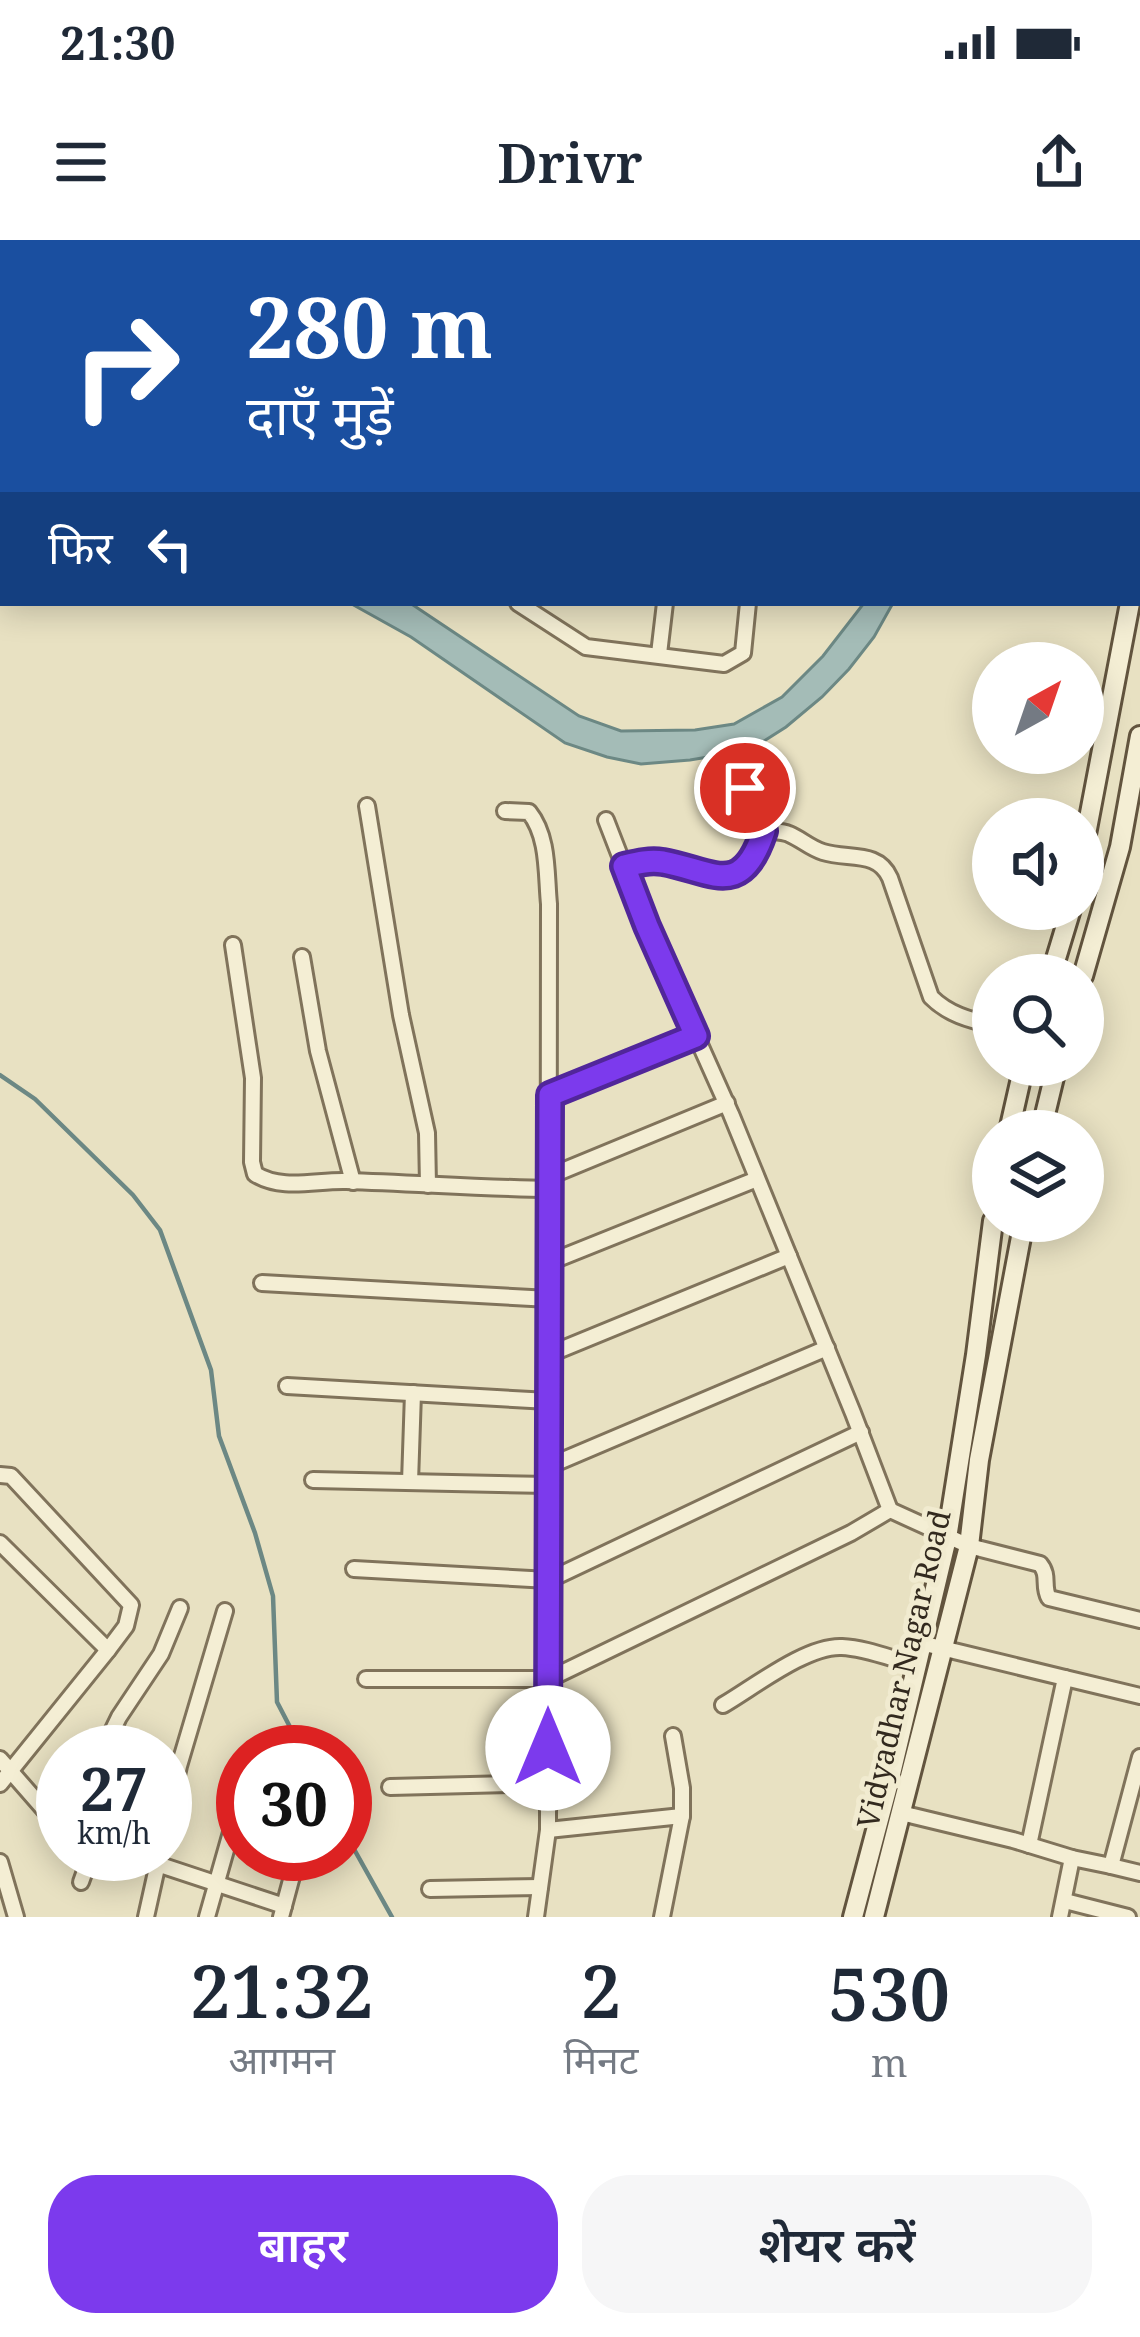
<!DOCTYPE html>
<html lang="hi">
<head>
<meta charset="utf-8">
<style>
	body { margin:0; font-family:"Noto Serif","Noto Sans Devanagari",serif; background:#f6f6f7; color:#1f2937; height:100vh; display:flex; flex-direction:column; font-size:45px; white-space:nowrap }
	* { box-sizing:border-box; margin:0 }
	p { font-size:39px; color:#747a83 }
	.icon { flex:none; width:66px; height:66px; fill:none; stroke:currentColor; stroke-width:2; stroke-linecap:round; stroke-linejoin:round }
	.map { position:relative; height:1677px; overflow:hidden }
	.sheet { display:flex; flex-direction:column; background:#fff; flex:1 }
	.sheet>* { flex:none }
	.top-card { position:absolute; left:0px; top:0px; width:1140px; height:366px; box-shadow:0 6px 30px #0003; background:#1a4fa0; color:#fff; overflow:hidden }
	.needle { width:78px; rotate:40deg }
	.tools { position:absolute; left:972px; top:402px; display:grid; gap:24px }
	.tools a { display:grid; place-items:center; width:132px; height:132px; border-radius:50%; background:#fff; box-shadow:0 6px 30px #0003; font-size:60px }
	.speed { position:absolute; left:36px; top:1485px; display:flex; gap:24px; font-size:60px; font-weight:700; text-align:center }
	.speed>* { display:grid; place-content:center; width:156px; height:156px; border-radius:50%; background:#fff; box-shadow:0 6px 30px #0003; line-height:1 }
	.speed small { font-size:30px; font-weight:400 }
	.speed .limit { border:18px solid #d22; background:#fff; color:#111 }
	.pin { position:absolute; display:grid; place-items:center; width:102px; height:102px; color:#fff; margin:-51px; border:6px solid #fff; border-radius:50%; box-shadow:0 3px 12px #0007 }
	.me { position:absolute; width:132px; margin:-66px; rotate:0deg; stroke-linejoin:round; filter:drop-shadow(0 0 9px #0008) }
	.turn { display:flex; align-items:center; gap:42px; height:252px; padding:0 48px; font-size:54px }
	.turn .icon { width:156px; height:156px; stroke-width:2.5 }
	.turn b { display:block; font-size:84px; line-height:102px }
	.then { display:flex; align-items:center; height:114px; padding:0 48px; background:#0003; gap:24px; font-size:45px }
	.eta { display:flex; justify-content:space-evenly; align-items:center; height:204px; text-align:center }
	.eta b { font-size:72px; font-weight:600; line-height:84px }
	.action { display:flex; gap:24px; margin-top:auto; padding:24px 48px }
	.action a { flex:1; height:138px; border-radius:48px; background:#7c3aed; color:#fff; font-size:48px; font-weight:600; line-height:138px; text-align:center }
	.action a+a { background:#f6f6f7; color:#1f2937 }
	.status { display:flex; justify-content:space-between; align-items:center; height:84px; padding:0 60px; background:#fff; direction:ltr }
	.status svg { height:33px; fill:currentColor }
	header { display:flex; justify-content:space-between; align-items:center; height:156px; padding:0 48px; background:#fff; font-size:54px; font-weight:600 }
	.map>svg:first-child { display:block }
</style>
</head>
<body>
<div class="status"><b>21:30</b><svg viewBox="0 0 49 12"><path d="M0 12V9h3v3zM5 12V6h3v6zM10 12V3h3v9zM15 12V0h3v12zM26 1h20v11H26zM47 4h2v5h-2z"/></svg></div>
<header><svg class="icon" aria-label="menu" viewBox="0 0 24 24"><path d="M4 6h16M4 12h16M4 18h16"/></svg>Drivr<svg class="icon" aria-label="share" viewBox="0 0 24 24"><path d="M12 15V3M7 8l5-5 5 5M5 13v7h14v-7"/></svg></header>
<div class="map">
<svg width="1140" height="1677" viewBox="0 0 1140 1677">
	<rect width="100%" height="100%" fill="#e8e1c2"/>
	<polygon fill="#a4bcb7" stroke="#6c8884" stroke-width="3" points="350,363 410,363 579,476 621,491 695,490 734,484 782,457 823,416 864,363 893,363 874,397 849,429 822,457 786,487 750,510 690,520 641,524 607,517 565,503 411,397"/>
	<g fill="none" stroke-linecap="round" stroke-linejoin="round">
		<g stroke="#6c8884" stroke-width="4.5">
			<polyline points="0,835 35,859 133,955 160,990 211,1130 219,1196 255,1293 273,1356 277,1462 303,1512"/>
			<polyline points="345,1593 392,1677"/>
		</g>
		<g stroke="#80735b" stroke-width="20">
			<g id="minor">
				<polyline points="24,0 24,3"/>
				<polyline points="473,0 487,3"/>
				<polyline points="788,0 788,3"/>
				<polyline points="838,0 839,3"/>
				<polyline points="589,3 589,0"/>
				<polyline points="897,3 900,0"/>
				<polyline points="0,36 3,34"/>
				<polyline points="1137,93 1140,91"/>
				<polyline points="0,269 3,267"/>
				<polyline points="518,363 586,407 724,424 743,413 748,363"/>
				<polyline points="659,414 665,363"/>
				<path d="M 745,548 C 746,558 744,577 752,585 C 762,594 778,589 789,594 C 801,599 810,608 823,612 C 848,620 878,610 890,638 L 931,757 C 948,774 969,780 993,785"/>
				<polyline points="367,566 401,775 427,893 428,945"/>
				<path d="M 505,571 L 529,572 C 549,597 546,634 549,664 L 548,1590 L 682,1576 L 662,1677"/>
				<path d="M 624,626 C 637,623 649,620 663,622 C 713,631 741,660 764,591"/>
				<path d="M 233,705 L 253,838 L 252,922 L 255,934 C 282,951 316,940 346,941 C 414,943 482,948 550,949"/>
				<polyline points="302,717 318,811 353,942"/>
				<polyline points="551,855 696,796"/>
				<polyline points="550,936 727,863"/>
				<polyline points="550,1022 757,939"/>
				<polyline points="262,1043 550,1059"/>
				<polyline points="550,1114 789,1016"/>
				<polyline points="287,1146 549,1161"/>
				<polyline points="549,1226 827,1108"/>
				<polyline points="0,1235 11,1236 131,1365 126,1386 108,1410 0,1544"/>
				<polyline points="313,1240 549,1245"/>
				<polyline points="410,1242 413,1153"/>
				<path d="M 890,1270 L 969,1306 L 1040,1324 C 1050,1336 1042,1346 1049,1358 L 1140,1380"/>
				<polyline points="0,1303 108,1410"/>
				<polyline points="354,1329 549,1340 861,1192"/>
				<polyline points="921,1403 1065,1438 1029,1605"/>
				<polyline points="1065,1438 1140,1456"/>
				<polyline points="366,1439 549,1439 851,1293 890,1270 853,1173 731,874 647,686 606,580"/>
				<path d="M 723,1465 C 754,1447 807,1405 842,1407 C 866,1408 892,1419 916,1425"/>
				<polyline points="673,1496 682,1548 682,1576"/>
				<polyline points="102,1512 119,1477 161,1414 180,1368"/>
				<polyline points="0,1519 48,1574"/>
				<polyline points="390,1547 548,1543"/>
				<polyline points="901,1573 1013,1600 1072,1618 1060,1677"/>
				<polyline points="165,1591 179,1526 225,1371"/>
				<polyline points="127,1614 284,1666"/>
				<polyline points="1072,1618 1111,1626 1140,1517"/>
				<polyline points="0,1622 16,1677"/>
				<polyline points="1111,1626 1140,1633"/>
				<polyline points="81,1642 91,1614"/>
				<polyline points="430,1649 540,1647"/>
				<polyline points="1065,1661 1128,1677"/>
				<polyline points="146,1677 160,1614"/>
				<polyline points="207,1677 243,1550"/>
				<polyline points="281,1677 298,1614"/>
				<polyline points="536,1677 548,1590"/>
			</g>
		</g>
		<g stroke="#62543e" stroke-width="24">
			<g id="secondary">
				<polyline points="1137,327 1140,311"/>
				<polyline points="1083,610 1130,363"/>
				<polyline points="1051,735 1071,669"/>
				<polyline points="1083,736 1120,607 1140,496"/>
				<polyline points="1009,891 1024,825"/>
				<polyline points="1041,891 1057,825"/>
				<polyline points="853,1677 890,1538 947,1298 976,1115 993,981"/>
				<polyline points="874,1677 969,1306 979,1220 1024,981"/>
			</g>
		</g>
		<use href="#minor" stroke="#f4eed4" stroke-width="14"/>
		<use href="#secondary" stroke="#f4eed4" stroke-width="18"/>
	</g>
	<g fill="none" stroke-linecap="round" stroke-linejoin="round">
		<g stroke="#51269a" stroke-width="30">
			<path id="route" d="M 548,1508 L 550,855 L 696,796 L 647,686 L 624,626 C 637,623 649,620 663,622 C 713,631 741,660 764,591 C 744,582 747,567 745,548"/>
		</g>
		<use href="#route" stroke="#7c3aed" stroke-width="21"/>
	</g>
	<g text-anchor="middle" dominant-baseline="central" stroke-width="10" stroke-linejoin="round" paint-order="stroke">
		<g font-size="30" fill="#32291e" stroke="#f1ebd0">
			<text transform="translate(903 1429) rotate(-77)">Vidyadhar Nagar Road</text>
		</g>
	</g>
</svg>
<div class="tools">
<a><svg class="needle" viewBox="-14 -14 28 28"><path d="M0-13l5 13h-10z" fill="#e53935"/><path d="M0 13l5-13h-10z" fill="#747a83"/></svg></a>
<a><svg class="icon" aria-label="sound" viewBox="0 0 24 24"><path d="M4 9h4l5-4v14l-5-4H4zM17 9q2 3 0 6"/></svg></a>
<a><svg class="icon" aria-label="search" viewBox="0 0 24 24"><circle cx="10" cy="10" r="6"/><path d="M15 15l6 6"/></svg></a>
<a><svg class="icon" aria-label="layers" viewBox="0 0 24 24"><path d="M12 4l9 5-9 5-9-5zM3 14l9 5 9-5"/></svg></a>
</div>
<div class="speed"><div>27<small>km/h</small></div><div class="limit">30</div></div>
<div class="pin" style="left:745px;top:548px;background:#d93025"><svg class="icon" aria-label="arrive" viewBox="0 0 24 24"><path d="M6 21V4h12l-3 4 3 4H6"/></svg></div>
<svg class="me" style="left:548px;top:1508px" viewBox="-20 -20 40 40"><circle r="19" fill="#fff"/><path d="M0-13L10 11 0 6-10 11z" fill="#7c3aed"/></svg>
<div class="top-card">
<div class="turn"><svg class="icon" aria-label="right" viewBox="0 0 24 24"><path d="M7 20v-9h11M14 6l5 5-5 5"/></svg><div><b>280 m</b>दाएँ मुड़ें</div></div>
<div class="then">फिर<svg class="icon" aria-label="left" viewBox="0 0 24 24"><path d="M17 20v-9H6M10 6l-5 5 5 5"/></svg></div>
</div>
</div>
<section class="sheet">
<div class="eta">
<div><b>21:32</b><p>आगमन</p></div>
<div><b>2</b><p>मिनट</p></div>
<div><b>530</b><p>m</p></div>
</div>
<div class="action"><a>बाहर</a><a>शेयर करें</a></div>
</section>
</body>
</html>
